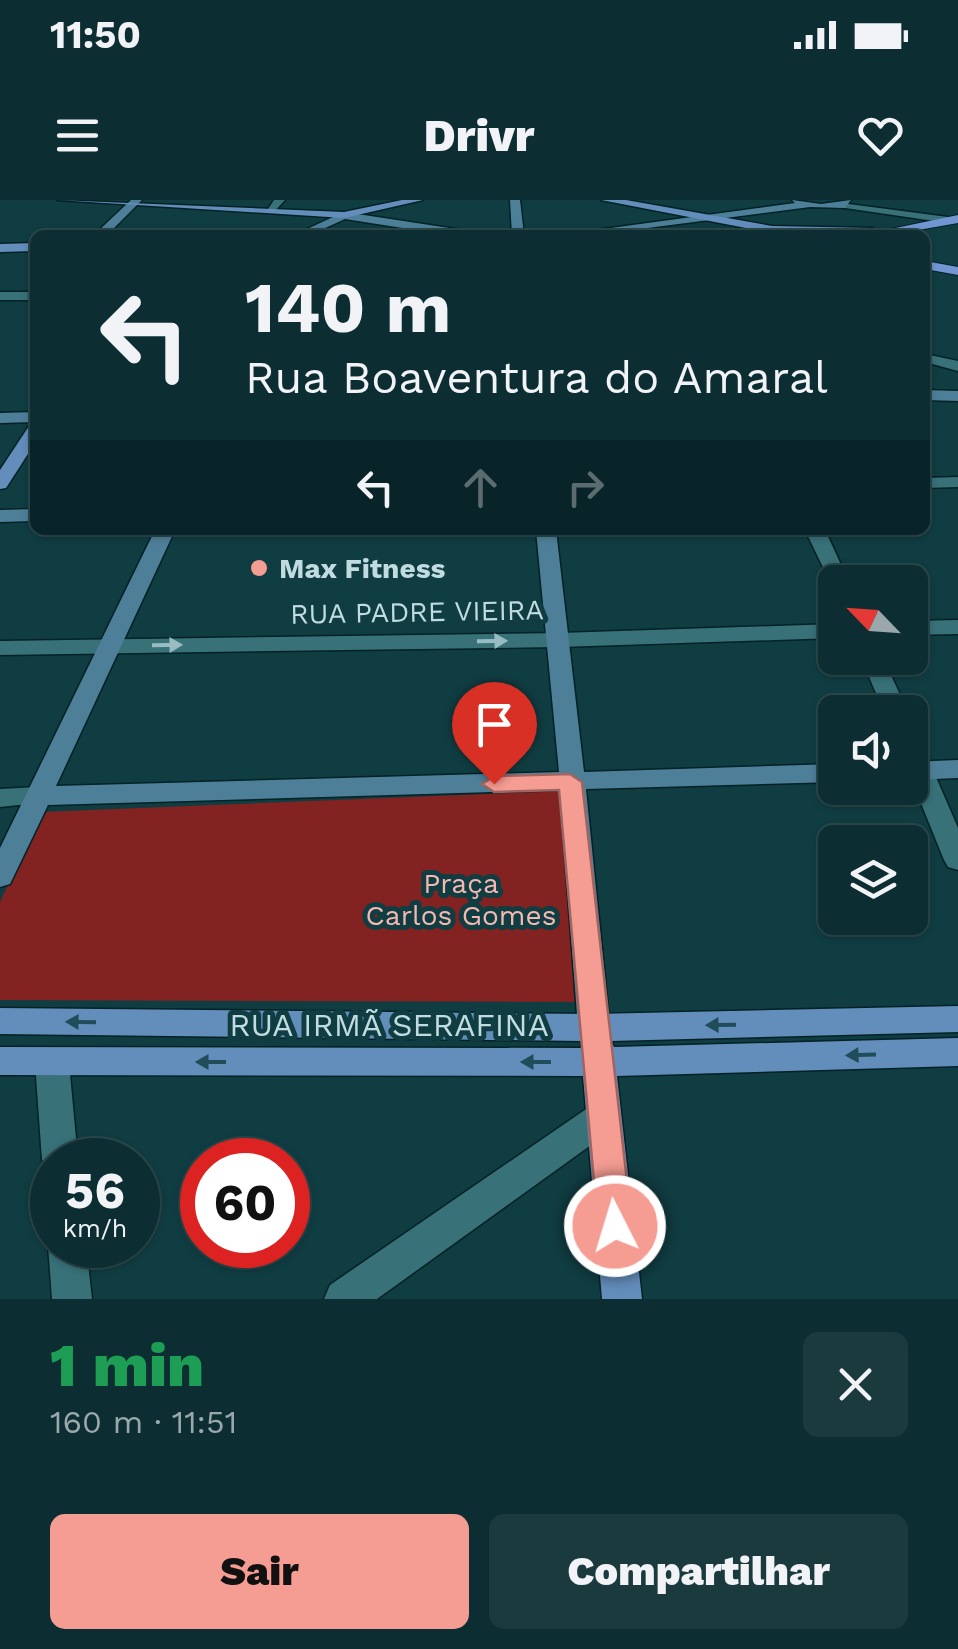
<!DOCTYPE html>
<html lang="pt">
<head>
<meta charset="utf-8">
<style>
	body { margin:0; font-family:"Work Sans",sans-serif; background:#1a3a3e; color:#f1f3f6; height:100vh; display:flex; flex-direction:column; font-size:38px; white-space:nowrap }
	* { box-sizing:border-box; margin:0 }
	p { font-size:32px; color:#9aa8ac }
	.icon { flex:none; width:55px; height:55px; fill:none; stroke:currentColor; stroke-width:2; stroke-linecap:round; stroke-linejoin:round }
	.map { position:relative; height:1099px; overflow:hidden }
	.sheet { display:flex; flex-direction:column; background:#0c2e32; flex:1 }
	.sheet>* { flex:none }
	.guide { position:absolute; left:30px; top:30px; width:900px; height:305px; border-radius:15px; box-shadow:0 2px 8px #0004,0 0 0 2px #2c4a4d; background:#0c2e32; color:#f1f3f6; overflow:hidden }
	.needle { width:65px; rotate:295deg }
	.fabs { position:absolute; left:818px; top:365px; display:grid; gap:20px }
	.fabs a { display:grid; place-items:center; width:110px; height:110px; border-radius:15px; background:#0c2e32; box-shadow:0 2px 8px #0004,0 0 0 2px #2c4a4d; font-size:50px }
	.speed { position:absolute; left:30px; top:938px; display:flex; gap:20px; font-size:50px; font-weight:700; text-align:center }
	.speed>* { display:grid; place-content:center; width:130px; height:130px; border-radius:50%; background:#0c2e32; box-shadow:0 2px 8px #0004,0 0 0 2px #2c4a4d; line-height:1 }
	.speed small { font-size:25px; font-weight:400 }
	.speed .limit { border:15px solid #d22; background:#fff; color:#111 }
	.pin { position:absolute; display:grid; place-items:center; width:85px; height:85px; color:#fff; margin:-102px -42px; border-radius:50% 50% 50% 0; rotate:-45deg; box-shadow:0 0 10px #0007 }
	.pin .icon { rotate:45deg }
	.me { position:absolute; width:110px; margin:-55px; rotate:355deg; stroke-linejoin:round; filter:drop-shadow(0 0 8px #0008) }
	.turn { display:flex; align-items:center; gap:35px; height:210px; padding:0 50px; font-size:45px }
	.turn .icon { width:130px; height:130px; stroke-width:2.5 }
	.turn b { display:block; font-size:70px; line-height:85px }
	.lanes { display:flex; align-items:center; height:95px; padding:0 50px; background:#0003; justify-content:center; gap:50px; direction:ltr }
	.lanes .off { opacity:.35 }
	.round { display:grid; place-items:center; flex:none; width:105px; height:105px; border-radius:15px; background:#1a3a3e }
	.headline { display:flex; align-items:center; justify-content:space-between; height:170px; padding:0 50px }
	h1 { font-size:60px; font-weight:800; line-height:75px; color:#1e9e55 }
	.button { display:flex; gap:20px; margin-top:auto; padding:20px 50px }
	.button a { flex:1; height:115px; border-radius:15px; background:#f59c93; color:#111; font-size:40px; font-weight:800; line-height:115px; text-align:center }
	.button a+a { background:#1a3a3e; color:#f1f3f6 }
	.status { display:flex; justify-content:space-between; align-items:center; height:70px; padding:0 50px; background:#0c2e32; direction:ltr }
	.status svg { height:28px; fill:currentColor }
	header { display:flex; justify-content:space-between; align-items:center; height:130px; padding:0 50px; background:#0c2e32; font-size:45px; font-weight:800 }
	.map>svg:first-child { display:block }
</style>
</head>
<body>
<div class="status"><b>11:50</b><svg viewBox="0 0 49 12"><path d="M0 12V9h3v3zM5 12V6h3v6zM10 12V3h3v9zM15 12V0h3v12zM26 1h20v11H26zM47 4h2v5h-2z"/></svg></div>
<header><svg class="icon" aria-label="menu" viewBox="0 0 24 24"><path d="M4 6h16M4 12h16M4 18h16"/></svg>Drivr<svg class="icon" aria-label="heart" viewBox="0 0 24 24"><path d="M12 20l-8-8c-3-5 5-10 8-4 3-6 11-1 8 4z"/></svg></header>
<div class="map">
<svg width="958" height="1099" viewBox="0 0 958 1099">
	<rect width="100%" height="100%" fill="#103d42"/>
	<polygon fill="#822221" points="558,591 576,802 0,800 0,702 42,612"/>
	<g fill="none" stroke-linecap="round" stroke-linejoin="round">
		<g stroke="#032226" stroke-width="3">
			<g id="minor">
				<polygon points="274,0 285,0 274,12 266,12"/>
				<rect x="0" y="92" width="35" height="8"/>
				<polygon points="925,154 958,161 958,171 925,162"/>
				<polygon points="38,587 47,590 51,596 47,602 0,607 0,589"/>
				<polygon points="604,900 616,905 621,916 616,927 377,1099 324,1099 330,1085 592,905"/>
			</g>
		</g>
		<g stroke="#032226" stroke-width="3">
			<g id="tertiary">
				<polygon points="841,3 948,17 954,20 948,23 845,8"/>
				<polygon points="958,277 958,287 925,288 925,278"/>
				<polygon points="805,330 825,330 849,382 835,382 835,387 832,386"/>
				<polygon points="958,420 958,434 910,435 910,421"/>
				<polygon points="835,424 835,438 560,447 0,455 0,441 560,433"/>
				<polygon points="861,458 883,458 908,512 884,512"/>
				<polygon points="910,537 922,545 958,628 958,670 948,667 944,660 910,576"/>
				<polygon points="52,849 64,853 69,863 78,960 52,960 52,974 42,960 35,863 40,853"/>
				<polygon points="52,1035 52,1045 86,1045 92,1099 52,1099 48,1045"/>
			</g>
		</g>
		<g stroke="#032226" stroke-width="3">
			<g id="secondary">
				<polygon points="131,0 142,0 107,35 94,35"/>
				<polygon points="510,0 520,0 524,35 512,35"/>
				<polygon points="792,0 821,4 851,0 845,8 810,7 593,35 559,35 795,3"/>
				<polygon points="344,12 469,31 475,35 447,35 345,19 310,35 294,35"/>
				<polygon points="925,190 958,191 958,201 925,200"/>
				<polygon points="35,212 35,222 0,223 0,213"/>
				<polygon points="35,309 35,321 0,322 0,310"/>
				<polygon points="155,330 175,330 56,586 559,572 536,330 556,330 584,572 835,564 835,582 586,589 610,828 605,838 594,842 583,838 578,828 560,590 48,605 10,684 0,687 0,648"/>
				<polygon points="958,560 958,578 910,580 910,562"/>
			</g>
		</g>
		<g stroke="#032226" stroke-width="3">
			<g id="primary">
				<polygon points="57,0 344,12 402,0 423,0 344,18"/>
				<polygon points="601,0 626,0 772,26 872,28 878,32 772,33"/>
				<polygon points="35,43 35,51 0,52 0,44"/>
				<polygon points="35,225 35,243 6,288 0,289 0,270 29,226"/>
				<polygon points="958,806 958,832 611,841 614,847 958,838 958,866 617,876 642,1099 602,1099 583,876 0,875 0,847 581,848 582,841 0,834 0,808 594,814"/>
			</g>
		</g>
		<g stroke="#032226" stroke-width="2">
			<g id="trunk">
				<polygon points="958,15 958,23 890,35 862,35"/>
				<polygon points="925,61 958,67 958,75 925,69"/>
			</g>
		</g>
		<use href="#minor" fill="#387178" fill-rule="evenodd"/>
		<use href="#tertiary" fill="#387178" fill-rule="evenodd"/>
		<use href="#secondary" fill="#4e7f99" fill-rule="evenodd"/>
		<use href="#primary" fill="#638dbb" fill-rule="evenodd"/>
		<use href="#trunk" fill="#7296d1" fill-rule="evenodd"/>
	</g>
	<defs><path id="oneway-solid" d="M-6-.8H1V-3.2L6.5 0L1 3.2V.8H-6Z" transform="scale(2.5)"/></defs>
	<g fill="#97bcc1">
		<use href="#oneway-solid" transform="translate(492 441) rotate(-1)"/>
		<use href="#oneway-solid" transform="translate(167 445) rotate(-1)"/>
	</g>
	<g fill="#214d5a">
		<use href="#oneway-solid" transform="translate(81 822) rotate(-179)"/>
		<use href="#oneway-solid" transform="translate(721 825) rotate(179)"/>
		<use href="#oneway-solid" transform="translate(861 855) rotate(178)"/>
		<use href="#oneway-solid" transform="translate(211 862) rotate(180)"/>
		<use href="#oneway-solid" transform="translate(536 862) rotate(180)"/>
	</g>
	<polygon fill="#f59c93" stroke="#9f6560" stroke-width="2.5" points="570,574 582,582 632,1026 627,1037 615,1042 603,1037 598,1026 559,590 494,592 482,584 494,576"/>
	<circle fill="#f59c93" stroke="#103d42" stroke-width="4" cx="259" cy="368" r="10"/>
	<g text-anchor="middle" dominant-baseline="central" stroke-width="10" stroke-linejoin="round" paint-order="stroke">
		<g font-size="28" font-weight="bold" fill="#c0dce0" stroke="#103d42" text-anchor="start">
			<text x="279" y="368">Max Fitness</text>
		</g>
		<g font-size="28" fill="#c0dce0" stroke="#103d42">
			<text transform="translate(417 412) rotate(-1)">RUA PADRE VIEIRA</text>
		</g>
		<g font-size="28" fill="#f4b8b1" stroke="#103d42">
			<text x="461" y="683">Praça<tspan x="461" dy="32">Carlos Gomes</tspan></text>
		</g>
		<g font-size="32" fill="#c0dce0" stroke="#103d42">
			<text x="389" y="825">RUA IRMÃ SERAFINA</text>
		</g>
	</g>
</svg>
<div class="fabs">
<a><svg class="needle" viewBox="-14 -14 28 28"><path d="M0-13l5 13h-10z" fill="#e53935"/><path d="M0 13l5-13h-10z" fill="#9aa8ac"/></svg></a>
<a><svg class="icon" aria-label="sound" viewBox="0 0 24 24"><path d="M4 9h4l5-4v14l-5-4H4zM17 9q2 3 0 6"/></svg></a>
<a><svg class="icon" aria-label="layers" viewBox="0 0 24 24"><path d="M12 4l9 5-9 5-9-5zM3 14l9 5 9-5"/></svg></a>
</div>
<div class="speed"><div>56<small>km/h</small></div><div class="limit">60</div></div>
<div class="pin" style="left:494px;top:584px;background:#d93025"><svg class="icon" aria-label="arrive" viewBox="0 0 24 24"><path d="M6 21V4h12l-3 4 3 4H6"/></svg></div>
<svg class="me" style="left:615px;top:1026px" viewBox="-20 -20 40 40"><circle r="17" fill="#f59c93" stroke="#fff" stroke-width="3"/><path d="M0-11L8 9 0 5-8 9z" fill="#fff"/></svg>
<div class="guide">
<div class="turn"><svg class="icon" aria-label="left" viewBox="0 0 24 24"><path d="M17 20v-9H6M10 6l-5 5 5 5"/></svg><div><b>140 m</b>Rua Boaventura do Amaral</div></div>
<div class="lanes"><svg class="icon" aria-label="left" viewBox="0 0 24 24"><path d="M17 20v-9H6M10 6l-5 5 5 5"/></svg><svg class="icon off" aria-label="ahead" viewBox="0 0 24 24"><path d="M12 20V5M6 11l6-6 6 6"/></svg><svg class="icon off" aria-label="right" viewBox="0 0 24 24"><path d="M7 20v-9h11M14 6l5 5-5 5"/></svg></div>
</div>
</div>
<section class="sheet">
<div class="headline"><div><h1>1 min</h1><p>160 m · 11:51</p></div><a class="round"><svg class="icon" aria-label="close" viewBox="0 0 24 24"><path d="M6 6l12 12M18 6L6 18"/></svg></a></div>
<div class="button"><a>Sair</a><a>Compartilhar</a></div>
</section>
</body>
</html>
